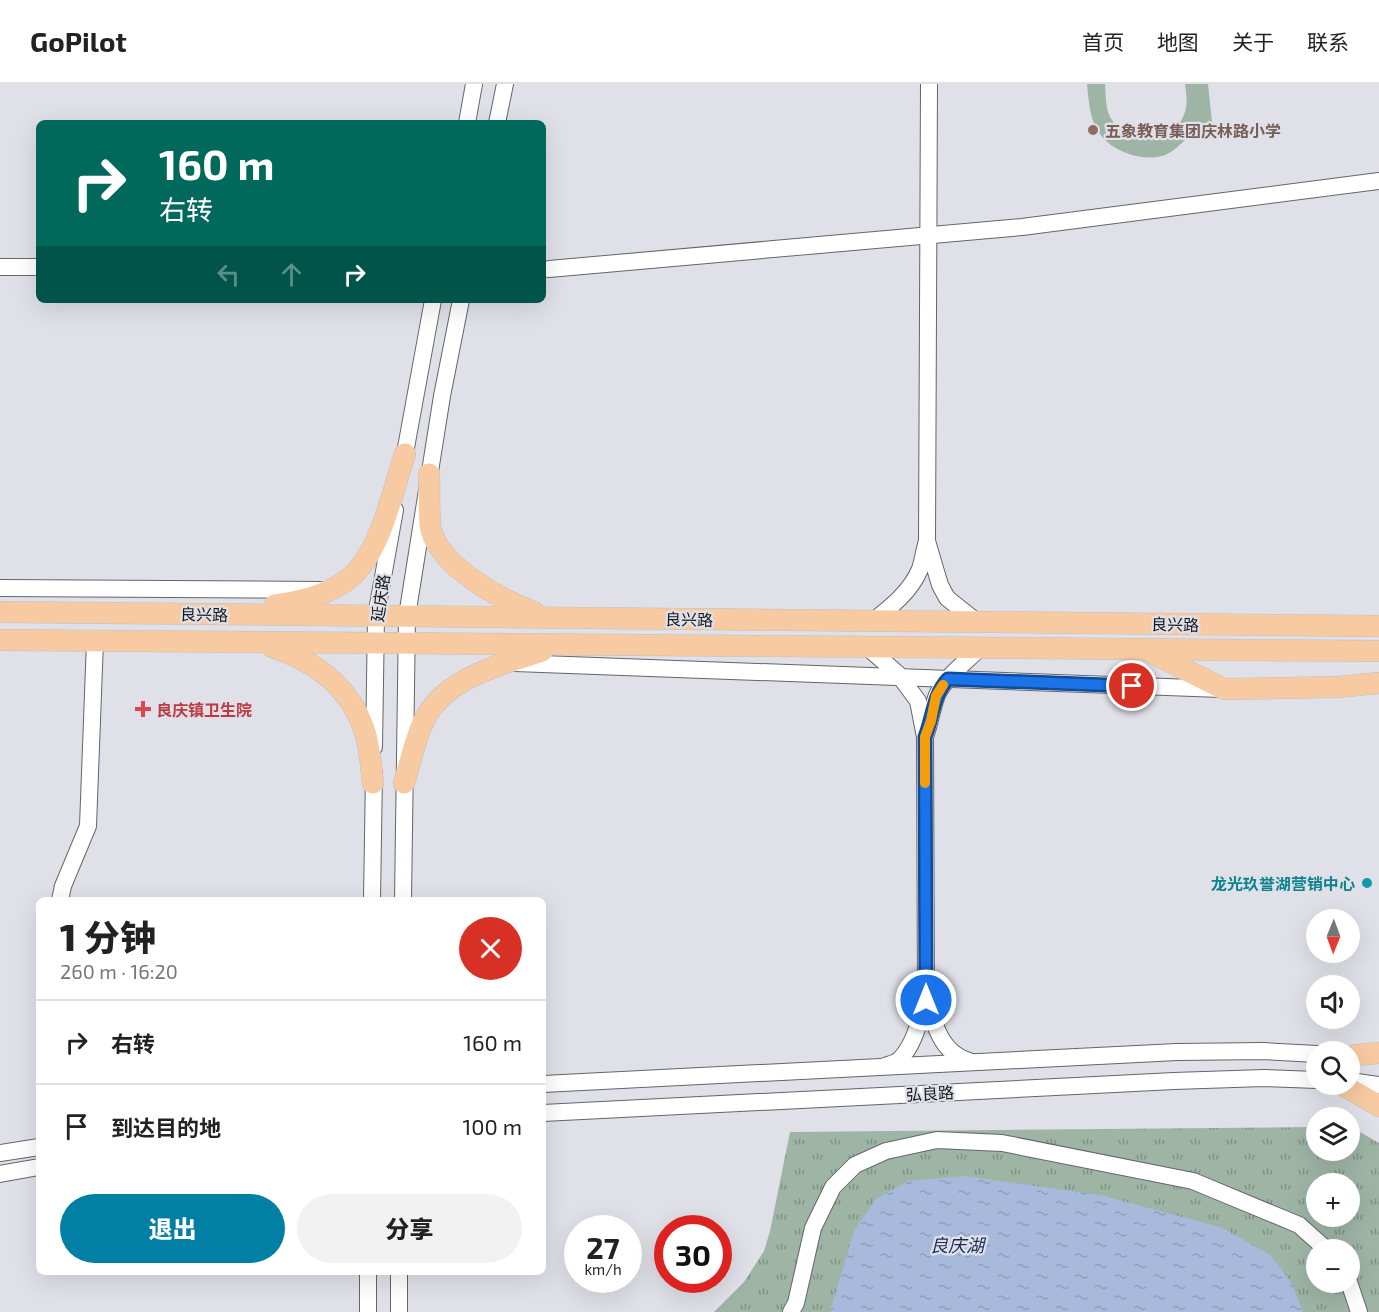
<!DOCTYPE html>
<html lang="zh">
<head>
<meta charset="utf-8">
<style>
	body { margin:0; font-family:"Exo 2","Noto Sans SC",sans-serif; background:#f2f2f2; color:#222; height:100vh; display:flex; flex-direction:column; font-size:22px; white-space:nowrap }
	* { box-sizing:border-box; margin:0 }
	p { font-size:20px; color:#767676 }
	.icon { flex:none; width:33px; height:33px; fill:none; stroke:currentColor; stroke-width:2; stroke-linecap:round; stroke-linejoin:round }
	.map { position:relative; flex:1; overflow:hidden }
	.panel { position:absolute; left:36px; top:813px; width:510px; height:378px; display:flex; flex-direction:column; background:#fff; border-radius:9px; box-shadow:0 6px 24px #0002 }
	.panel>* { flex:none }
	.top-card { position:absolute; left:36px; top:36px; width:510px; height:183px; border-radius:9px; box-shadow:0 6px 24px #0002; background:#00695c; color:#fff; overflow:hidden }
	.needle { width:39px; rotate:181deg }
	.buttons { position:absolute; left:1306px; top:825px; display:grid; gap:12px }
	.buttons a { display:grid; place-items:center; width:54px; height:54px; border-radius:50%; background:#fff; box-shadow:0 6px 24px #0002; font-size:30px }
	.speed { position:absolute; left:564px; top:1131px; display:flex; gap:12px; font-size:30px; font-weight:700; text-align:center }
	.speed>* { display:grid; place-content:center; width:78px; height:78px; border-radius:50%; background:#fff; box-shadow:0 6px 24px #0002; line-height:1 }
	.speed small { font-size:15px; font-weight:400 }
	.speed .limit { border:9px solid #d22; background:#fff; color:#111 }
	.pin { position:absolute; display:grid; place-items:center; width:51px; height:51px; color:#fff; margin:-26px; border:3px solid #fff; border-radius:50%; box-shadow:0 2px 6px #0007 }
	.me { position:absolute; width:66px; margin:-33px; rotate:0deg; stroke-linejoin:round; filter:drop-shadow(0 0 4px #0008) }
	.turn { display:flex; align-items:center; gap:21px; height:126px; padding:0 24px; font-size:27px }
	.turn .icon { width:78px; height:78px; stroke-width:2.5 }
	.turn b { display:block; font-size:42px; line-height:51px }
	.lanes { display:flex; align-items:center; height:57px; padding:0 24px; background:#0003; justify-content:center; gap:30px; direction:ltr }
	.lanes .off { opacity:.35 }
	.round { display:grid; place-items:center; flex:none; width:63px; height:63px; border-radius:32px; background:#f2f2f2 }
	.head { display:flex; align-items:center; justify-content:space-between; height:102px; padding:0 24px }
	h1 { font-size:36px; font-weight:800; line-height:45px }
	.button { display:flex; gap:12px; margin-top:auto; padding:12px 24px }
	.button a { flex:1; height:69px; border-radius:36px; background:#017fa5; color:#fff; font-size:24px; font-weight:800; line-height:69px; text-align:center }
	.button a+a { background:#f2f2f2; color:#222 }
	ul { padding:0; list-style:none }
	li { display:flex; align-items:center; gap:18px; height:84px; padding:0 24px; border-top:2px solid #e0e0e0 }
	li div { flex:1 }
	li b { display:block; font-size:22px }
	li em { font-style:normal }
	header { display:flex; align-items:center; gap:36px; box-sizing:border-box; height:84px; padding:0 30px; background:#fff; border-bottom:2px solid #e0e0e0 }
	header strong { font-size:28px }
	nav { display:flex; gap:33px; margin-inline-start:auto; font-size:21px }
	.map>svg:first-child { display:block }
</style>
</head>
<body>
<header>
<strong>GoPilot</strong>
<nav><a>首页</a><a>地图</a><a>关于</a><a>联系</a></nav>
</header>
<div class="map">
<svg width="1379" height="1228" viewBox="0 0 1379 1228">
	<defs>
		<pattern id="park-tufts" width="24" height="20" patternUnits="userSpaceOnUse" patternTransform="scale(1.5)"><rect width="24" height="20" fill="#9eb5a6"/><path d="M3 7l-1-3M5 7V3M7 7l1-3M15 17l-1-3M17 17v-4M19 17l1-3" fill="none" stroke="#809286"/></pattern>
		<pattern id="water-ripples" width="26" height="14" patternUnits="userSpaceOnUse" patternTransform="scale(1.5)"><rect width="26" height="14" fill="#a8badb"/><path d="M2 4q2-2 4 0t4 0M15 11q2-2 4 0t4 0" fill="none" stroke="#909fbb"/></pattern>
	</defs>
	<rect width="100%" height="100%" fill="#e0e1e8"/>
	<path fill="#9eb5a6" d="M 1087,0 L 1105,0 C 1106,10 1105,23 1110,33 C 1127,62 1174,62 1185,28 C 1188,19 1186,9 1185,0 L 1208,0 L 1213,47 C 1207,48 1200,47 1195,49 C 1187,52 1177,66 1165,71 C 1153,75 1140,74 1129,70 C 1093,57 1090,34 1087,0 Z"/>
	<path fill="url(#park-tufts)" fill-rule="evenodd" d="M 1317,1043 L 1317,1066 L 1350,1066 L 1350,1046 L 1360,1048 L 1379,1059 L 1379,1228 L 714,1228 L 744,1198 L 764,1167 L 770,1147 L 790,1048 ZM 1317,1100 L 1350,1100 L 1350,1132 L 1317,1132 ZM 1317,1166 L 1350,1166 L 1350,1198 L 1317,1198 Z"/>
	<polygon fill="url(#water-ripples)" points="964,1092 1100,1111 1223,1144 1270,1171 1291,1198 1303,1228 830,1228 854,1147 876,1115 908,1097"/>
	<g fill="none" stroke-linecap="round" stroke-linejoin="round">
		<g stroke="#63656b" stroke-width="18">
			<g id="minor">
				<polyline points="467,39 474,0"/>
				<polyline points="497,39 505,0"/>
				<polyline points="0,183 39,183"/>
				<polyline points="549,185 1022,143 1379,97"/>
				<polyline points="403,380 433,216"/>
				<polyline points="927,457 929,0"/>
				<polyline points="0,504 320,506"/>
				<path d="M 873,537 C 891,523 911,507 920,485 C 923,476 924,466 927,457 L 940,501 L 947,514 L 977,538"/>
				<path d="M 867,563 L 898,590 L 918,617 L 925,653 C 930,639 932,624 937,611 C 946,592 966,578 980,564"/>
				<polyline points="515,579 1221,605"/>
				<polyline points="925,653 926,916"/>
				<polyline points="374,663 376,532 395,426"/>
				<polyline points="60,816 63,802 88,742 95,557"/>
				<polyline points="372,816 374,689"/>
				<polyline points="403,816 407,532 442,312 461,216"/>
				<path d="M 885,982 C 890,980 896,979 899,976 C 914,962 920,935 926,916 C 935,941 941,969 969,977"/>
				<polyline points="1350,997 1379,1001"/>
				<polyline points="543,1000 1177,968 1263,967 1317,970"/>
				<polyline points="543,1029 1174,997 1264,994 1317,996"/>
				<polyline points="0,1069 39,1063"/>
				<polyline points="0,1090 39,1083"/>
				<polyline points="1349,1198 1359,1228"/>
				<polyline points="368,1228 368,1188"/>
				<polyline points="399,1228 399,1188"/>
				<polyline points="791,1228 796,1219 813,1144 833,1103 855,1081 886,1067 937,1056 1002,1059 1193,1097 1299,1141 1327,1166"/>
			</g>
		</g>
		<g stroke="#bfbfbf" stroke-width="22">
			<g id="major">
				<path d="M 429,390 C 430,405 428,433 431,446 C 441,483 501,516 534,528"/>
				<path d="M 275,521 C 302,517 330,511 352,492 C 381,466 393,406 405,370"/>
				<polyline points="0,528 1379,542"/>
				<polyline points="0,556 1379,567"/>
				<path d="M 272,563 C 315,577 351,604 365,648 C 370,664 371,683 373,699"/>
				<polyline points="1150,568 1224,605 1339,603 1379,599"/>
				<path d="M 404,699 C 410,680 414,659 422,641 C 440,595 500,581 542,567"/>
				<polyline points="1356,971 1379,969"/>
				<polyline points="1341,1000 1379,1022"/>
			</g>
		</g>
		<use href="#minor" stroke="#fff" stroke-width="16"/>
		<use href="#major" stroke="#f7caa2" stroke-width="21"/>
	</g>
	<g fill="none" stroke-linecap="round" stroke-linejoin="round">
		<g stroke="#114b97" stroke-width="15">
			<path id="route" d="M 926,916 L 925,653 C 933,633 933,611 948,595 L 1132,602"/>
		</g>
		<use href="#route" stroke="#1a73e8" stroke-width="10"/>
		<polyline stroke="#f59e0b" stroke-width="10" points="925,699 925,653 931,637 936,612 943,601"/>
	</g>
	<circle fill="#8d6e63" stroke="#e0e1e8" stroke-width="2" cx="1093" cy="46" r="6"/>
	<path fill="#e0444e" stroke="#e0e1e8" stroke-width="2" d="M140 616h6v6h6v6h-6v6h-6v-6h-6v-6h6z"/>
	<circle fill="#0f9aa8" stroke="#e0e1e8" stroke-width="2" cx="1367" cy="799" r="6"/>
	<g text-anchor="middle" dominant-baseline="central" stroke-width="4.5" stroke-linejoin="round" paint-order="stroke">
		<g font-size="16" font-weight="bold" fill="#785e54" stroke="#e0e1e8" text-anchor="start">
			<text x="1105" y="46">五象教育集团庆林路小学</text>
		</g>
		<g font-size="16" fill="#19191c" stroke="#e0e1e8">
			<text transform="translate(380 514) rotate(-82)">延庆路</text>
			<text transform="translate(204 530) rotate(1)">良兴路</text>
			<text transform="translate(689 535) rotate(1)">良兴路</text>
			<text transform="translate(1175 540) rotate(1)">良兴路</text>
			<text transform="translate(930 1009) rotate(-3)">弘良路</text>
		</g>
		<g font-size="16" font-weight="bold" fill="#be3a42" stroke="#e0e1e8" text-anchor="start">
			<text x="156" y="625">良庆镇卫生院</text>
		</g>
		<g font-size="16" font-weight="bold" fill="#0d838f" stroke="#e0e1e8" text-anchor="end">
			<text x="1355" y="799">龙光玖誉湖营销中心</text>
		</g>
		<g font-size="18" font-style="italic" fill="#172c56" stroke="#e0e1e8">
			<text x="957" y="1161">良庆湖</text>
		</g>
	</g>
</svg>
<div class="buttons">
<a><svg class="needle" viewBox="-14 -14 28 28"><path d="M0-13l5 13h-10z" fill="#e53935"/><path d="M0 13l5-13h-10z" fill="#767676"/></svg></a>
<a><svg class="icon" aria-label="sound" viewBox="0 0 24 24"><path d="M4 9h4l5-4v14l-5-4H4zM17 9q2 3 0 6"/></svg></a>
<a><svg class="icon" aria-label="search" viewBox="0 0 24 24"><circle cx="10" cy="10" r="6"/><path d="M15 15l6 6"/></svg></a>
<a><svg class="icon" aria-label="layers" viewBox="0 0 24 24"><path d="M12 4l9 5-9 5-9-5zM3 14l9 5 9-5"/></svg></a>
<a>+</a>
<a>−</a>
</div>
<div class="speed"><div>27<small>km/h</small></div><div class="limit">30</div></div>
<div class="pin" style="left:1132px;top:602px;background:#d93025"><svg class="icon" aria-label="arrive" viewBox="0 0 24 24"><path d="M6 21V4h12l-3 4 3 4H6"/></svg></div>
<svg class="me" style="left:926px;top:916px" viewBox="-20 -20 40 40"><circle r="17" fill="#1a73e8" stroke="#fff" stroke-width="3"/><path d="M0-11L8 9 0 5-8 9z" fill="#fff"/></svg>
<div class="top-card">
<div class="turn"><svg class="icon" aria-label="right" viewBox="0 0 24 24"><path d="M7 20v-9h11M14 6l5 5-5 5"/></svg><div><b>160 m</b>右转</div></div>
<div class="lanes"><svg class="icon off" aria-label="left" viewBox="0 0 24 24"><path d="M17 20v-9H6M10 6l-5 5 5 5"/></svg><svg class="icon off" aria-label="ahead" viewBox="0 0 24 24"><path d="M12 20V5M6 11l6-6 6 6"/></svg><svg class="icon" aria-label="right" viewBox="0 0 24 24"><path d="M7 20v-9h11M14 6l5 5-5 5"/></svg></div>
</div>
<section class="panel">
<div class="head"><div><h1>1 分钟</h1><p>260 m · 16:20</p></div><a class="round" style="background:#d93025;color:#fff"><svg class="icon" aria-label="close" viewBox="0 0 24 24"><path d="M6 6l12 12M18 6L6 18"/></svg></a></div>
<ul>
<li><svg class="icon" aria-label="right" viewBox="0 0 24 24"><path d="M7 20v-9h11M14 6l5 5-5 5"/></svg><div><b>右转</b></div><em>160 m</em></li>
<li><svg class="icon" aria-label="arrive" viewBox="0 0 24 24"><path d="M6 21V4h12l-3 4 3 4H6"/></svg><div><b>到达目的地</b></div><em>100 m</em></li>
</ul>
<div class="button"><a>退出</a><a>分享</a></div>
</section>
</div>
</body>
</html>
